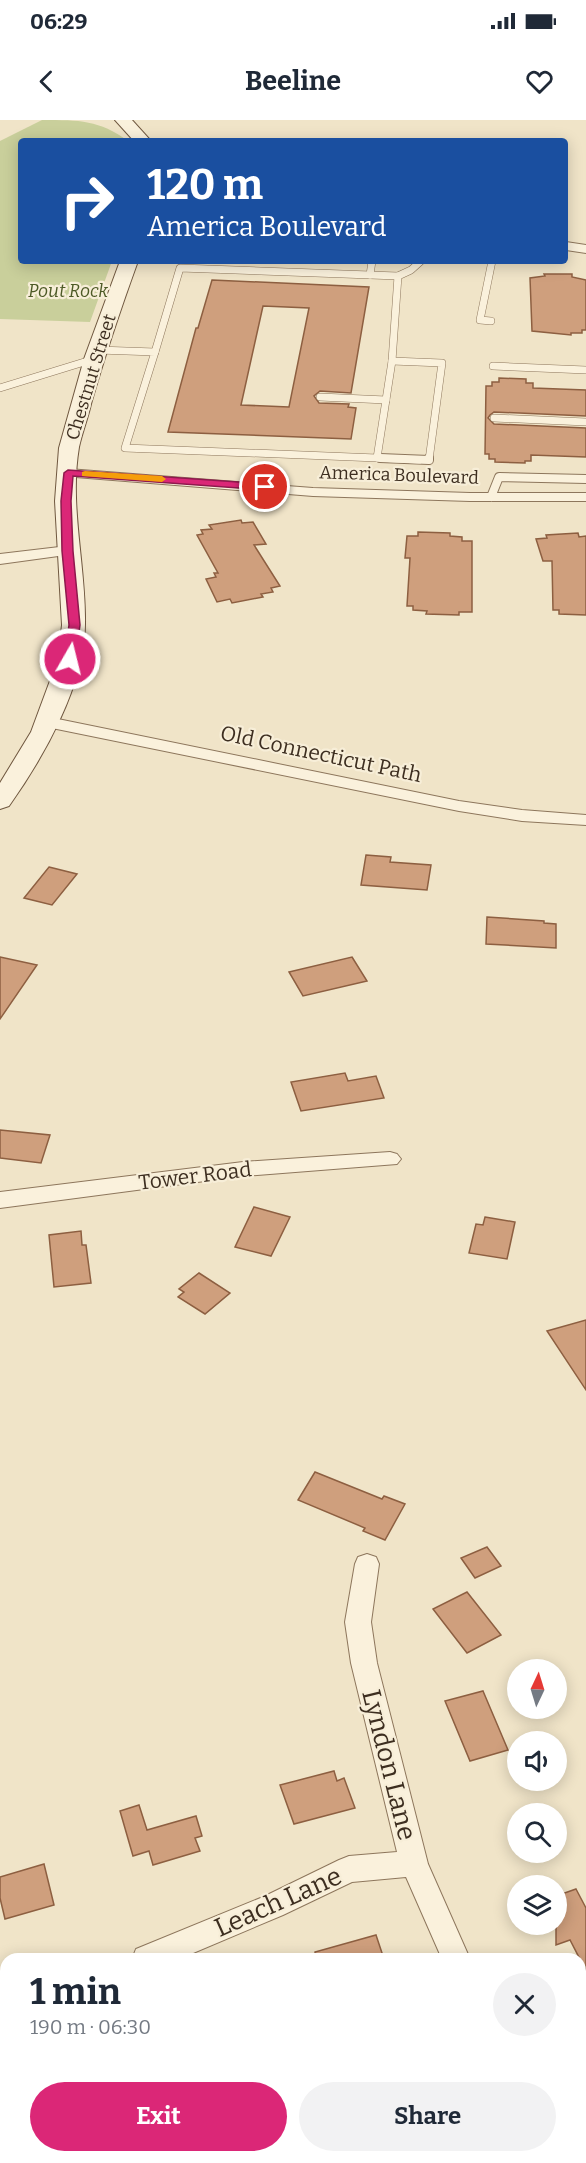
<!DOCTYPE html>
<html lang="en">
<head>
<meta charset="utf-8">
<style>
	body { margin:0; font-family:Bitter,serif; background:#f2f2f3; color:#1f2937; height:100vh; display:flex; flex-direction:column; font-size:22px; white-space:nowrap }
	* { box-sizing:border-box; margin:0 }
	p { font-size:20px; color:#747a83 }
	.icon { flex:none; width:33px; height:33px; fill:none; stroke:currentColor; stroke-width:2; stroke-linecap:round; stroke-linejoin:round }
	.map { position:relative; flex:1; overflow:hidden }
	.side { position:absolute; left:0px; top:1833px; width:586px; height:210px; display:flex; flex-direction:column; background:#fff; border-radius:18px 18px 0 0; box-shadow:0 3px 15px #0003 }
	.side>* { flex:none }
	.banner { position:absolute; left:18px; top:18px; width:550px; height:126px; border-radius:6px; box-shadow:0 3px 15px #0003; background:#1a4fa0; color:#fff; overflow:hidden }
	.needle { width:39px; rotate:4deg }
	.buttons { position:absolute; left:507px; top:1539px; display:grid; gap:12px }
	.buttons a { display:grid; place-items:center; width:60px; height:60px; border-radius:50%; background:#fff; box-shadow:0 3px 15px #0003; font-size:30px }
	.pin { position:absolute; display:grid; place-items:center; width:51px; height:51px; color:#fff; margin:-26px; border:3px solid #fff; border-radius:50%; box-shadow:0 2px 6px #0007 }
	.me { position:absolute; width:66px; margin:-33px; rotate:8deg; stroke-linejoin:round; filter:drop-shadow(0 0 4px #0008) }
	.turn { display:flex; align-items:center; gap:21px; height:126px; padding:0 30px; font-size:27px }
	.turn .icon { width:78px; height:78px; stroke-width:2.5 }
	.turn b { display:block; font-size:42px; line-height:51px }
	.round { display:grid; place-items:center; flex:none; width:63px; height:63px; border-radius:32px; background:#f2f2f3 }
	.summary { display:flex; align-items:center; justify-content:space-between; height:102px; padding:0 30px }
	h1 { font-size:36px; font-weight:700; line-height:45px }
	.action { display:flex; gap:12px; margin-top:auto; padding:12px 30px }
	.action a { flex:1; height:69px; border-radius:36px; background:#db2777; color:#fff; font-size:24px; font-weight:700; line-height:69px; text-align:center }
	.action a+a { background:#f2f2f3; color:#1f2937 }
	.status { display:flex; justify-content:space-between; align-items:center; height:42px; padding:0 30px; background:#fff; direction:ltr }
	.status svg { height:16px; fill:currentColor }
	header { display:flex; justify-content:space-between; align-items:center; height:78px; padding:0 30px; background:#fff; font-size:27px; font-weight:700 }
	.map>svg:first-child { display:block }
</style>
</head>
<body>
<div class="status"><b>06:29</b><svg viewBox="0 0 49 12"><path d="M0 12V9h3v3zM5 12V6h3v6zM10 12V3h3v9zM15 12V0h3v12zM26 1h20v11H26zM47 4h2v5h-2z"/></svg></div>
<header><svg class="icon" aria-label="back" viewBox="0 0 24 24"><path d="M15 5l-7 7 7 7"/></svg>Beeline<svg class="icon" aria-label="heart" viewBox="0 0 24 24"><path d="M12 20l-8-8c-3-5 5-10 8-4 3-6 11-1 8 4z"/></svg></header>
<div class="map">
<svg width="586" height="2043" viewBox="0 0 586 2043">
	<rect width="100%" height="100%" fill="#f0e4c8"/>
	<path fill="#c9cf9b" d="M 42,0 C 80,0 99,0 128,21 L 21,21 L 21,141 L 112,141 L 90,202 L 0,199 L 0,21 Z"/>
	<g fill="#cf9f7d" stroke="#8d5f41" stroke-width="1.5" fill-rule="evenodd">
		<polygon points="544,154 572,154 572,157 586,160 586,210 582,210 582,213 571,213 571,215 532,211 530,158 545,156"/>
		<path d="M 212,160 L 369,167 L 351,273 L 320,271 L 314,276 L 319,283 L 349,284 L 348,287 L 356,288 L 351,319 L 168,312 L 196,208 L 198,208 ZM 263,186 L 309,188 L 289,287 L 241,285 Z"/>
		<polygon points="499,258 526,259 526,263 533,263 533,268 586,270 586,296 494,292 490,295 488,298 494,304 586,308 586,337 531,335 531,341 525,341 525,343 495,342 495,339 489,339 489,334 485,334 486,266 492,266 492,262 499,262"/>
		<polygon points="241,400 242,403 253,402 266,424 254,425 280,466 271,468 273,472 261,474 263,477 232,483 230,479 217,482 206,459 216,457 214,453 218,453 197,415 203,414 201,410 212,409 209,405"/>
		<polygon points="418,412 450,413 450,416 462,417 462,421 472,421 472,492 459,492 459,495 426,494 427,491 413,490 413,486 407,486 410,438 405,438 407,416 418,416"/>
		<polygon points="578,413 579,417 586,416 586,495 559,494 559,490 553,490 552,441 543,441 536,419 547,418 546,415"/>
		<polygon points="366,735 391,737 390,742 431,745 427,770 361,765"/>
		<polygon points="49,747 77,754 52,785 24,778"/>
		<polygon points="487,797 544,801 544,803 556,804 556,828 486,824"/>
		<polygon points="0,837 37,845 0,899"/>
		<polygon points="352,837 367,861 303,876 289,852"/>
		<polygon points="345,953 348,961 376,956 384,978 301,991 291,962"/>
		<polygon points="0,1010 50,1015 41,1043 0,1038"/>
		<polygon points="254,1087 290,1097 271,1136 235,1127"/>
		<polygon points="485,1097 515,1102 507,1139 469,1133 476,1104 483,1105"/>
		<polygon points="81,1111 82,1125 86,1125 91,1163 54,1167 49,1115"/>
		<polygon points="199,1153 230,1173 205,1194 178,1177 184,1172 179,1169"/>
		<polygon points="586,1200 586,1270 547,1211"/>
		<polygon points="315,1352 382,1379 384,1376 405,1384 385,1420 363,1411 365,1408 298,1380"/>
		<polygon points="487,1427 501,1446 475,1458 461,1438"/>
		<polygon points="467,1472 501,1515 467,1533 433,1489"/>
		<polygon points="483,1571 508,1630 470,1641 445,1581"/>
		<polygon points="334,1651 337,1661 344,1658 355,1688 294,1704 280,1665"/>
		<polygon points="139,1685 147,1710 196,1696 202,1716 195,1718 200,1731 153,1745 149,1731 133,1736 120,1691"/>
		<polygon points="44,1744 54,1785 5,1799 0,1778 0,1757"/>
		<polygon points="576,1769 586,1788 586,1851 570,1820 556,1825 556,1776"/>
		<polygon points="376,1815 384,1839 316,1839 315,1832"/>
	</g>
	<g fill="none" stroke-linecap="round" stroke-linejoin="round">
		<g stroke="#8d765c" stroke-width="8">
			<g id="lane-far1">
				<polyline points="370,155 372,141"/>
				<polyline points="491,201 480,200 492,141"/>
				<polyline points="98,230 155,232 125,328 377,338 392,241 398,156 411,150 421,141"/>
				<polyline points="155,232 180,148 398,156"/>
				<polyline points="392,241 442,243 429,340"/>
				<polyline points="493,246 586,250"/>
				<polyline points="0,268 94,239"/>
				<polyline points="320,277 386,280"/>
				<polyline points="494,298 586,302"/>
				<polyline points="377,338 419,340"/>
			</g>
		</g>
		<g stroke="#8d765c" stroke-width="10">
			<g id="lane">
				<polyline points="380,338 429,340 429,338"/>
				<polyline points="491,377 499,357 586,359"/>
			</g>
		</g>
		<g stroke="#8d765c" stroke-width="2">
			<g id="street">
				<polygon points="566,122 586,125 586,133 566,130"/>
				<polygon points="68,349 313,368 470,373 586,373 586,381 470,381 313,376 63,356 61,353"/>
				<polygon points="68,426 76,431 73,434 0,444 0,434"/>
				<polygon points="48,597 459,681 522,690 586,695 586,705 522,701 459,691 42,606 39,602 42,598"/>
				<polygon points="390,1032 397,1034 401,1039 397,1044 243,1056 0,1088 0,1072 243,1042"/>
				<polygon points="367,1434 376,1437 379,1444 371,1502 377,1543 428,1744 470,1839 442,1839 406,1757 352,1762 283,1795 179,1839 132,1839 136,1829 263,1777 339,1740 349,1736 397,1732 351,1543 345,1502 355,1444 358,1437"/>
				<polygon points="6,1884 6,1912 0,1914 0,1886"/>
				<polygon points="528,2037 558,2037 560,2043 530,2043"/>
			</g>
		</g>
		<g stroke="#6f573f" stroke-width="2">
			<g id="secondary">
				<polygon points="115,0 132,0 151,21 134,21"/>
				<path d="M 120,141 L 138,141 C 121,188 105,235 91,284 C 88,298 82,313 79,327 C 69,386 86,446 85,504 C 85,565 43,638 9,686 L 0,689 L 0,663 L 31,612 L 58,539 L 62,505 L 55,381 L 59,328 L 84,239 Z"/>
			</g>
		</g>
		<use href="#lane-far1" stroke="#faf1dc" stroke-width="7"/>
		<use href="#lane" stroke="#faf1dc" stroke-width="8"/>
		<use href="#street" fill="#faf1dc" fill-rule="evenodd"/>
		<use href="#secondary" fill="#faf1dc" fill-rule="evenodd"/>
	</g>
	<polygon fill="#db2777" stroke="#8e194d" stroke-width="1.5" points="68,350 265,364 270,367 265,370 73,356 71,381 73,431 80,505 75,539 70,542 64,539 69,505 62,431 61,381 64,353"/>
	<polygon fill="#f59e0b" points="85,351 162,356 166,359 162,362 82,356 82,352"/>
	<g text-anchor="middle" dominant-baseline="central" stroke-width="4.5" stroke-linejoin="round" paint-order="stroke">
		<g font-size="18" font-style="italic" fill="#4d5a26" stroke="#f7eed8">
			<text x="68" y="171">Pout Rock</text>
		</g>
		<g font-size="18" fill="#3d2e20" stroke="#f7eed8">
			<text transform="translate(91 257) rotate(-73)">Chestnut Street</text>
			<text transform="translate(399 355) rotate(2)">America Boulevard</text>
		</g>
		<g font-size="21" fill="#3d2e20" stroke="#f7eed8">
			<text transform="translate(321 634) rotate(12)">Old Connecticut Path</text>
			<text transform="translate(195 1056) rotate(-7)">Tower Road</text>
		</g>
		<g font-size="26" fill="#3d2e20" stroke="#f7eed8">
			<text transform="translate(389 1645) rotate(76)">Lyndon Lane</text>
			<text transform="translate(278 1782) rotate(-24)">Leach Lane</text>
		</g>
	</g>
</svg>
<div class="buttons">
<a><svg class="needle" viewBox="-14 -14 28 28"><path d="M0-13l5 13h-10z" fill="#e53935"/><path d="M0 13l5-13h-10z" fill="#747a83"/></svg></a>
<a><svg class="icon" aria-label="sound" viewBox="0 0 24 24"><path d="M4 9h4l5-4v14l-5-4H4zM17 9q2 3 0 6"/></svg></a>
<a><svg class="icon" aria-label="search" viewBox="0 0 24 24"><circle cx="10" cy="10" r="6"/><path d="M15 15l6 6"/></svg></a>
<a><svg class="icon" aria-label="layers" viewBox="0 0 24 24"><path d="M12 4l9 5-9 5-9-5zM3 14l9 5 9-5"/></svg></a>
</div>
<div class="pin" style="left:265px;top:367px;background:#d93025"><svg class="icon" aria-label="arrive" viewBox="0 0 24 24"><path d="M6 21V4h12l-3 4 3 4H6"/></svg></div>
<svg class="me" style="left:70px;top:539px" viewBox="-20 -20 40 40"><circle r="17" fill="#db2777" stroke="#fff" stroke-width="3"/><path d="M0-11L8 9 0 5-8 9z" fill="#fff"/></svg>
<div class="banner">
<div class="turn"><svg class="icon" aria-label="right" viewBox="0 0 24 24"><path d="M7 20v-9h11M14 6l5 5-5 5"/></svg><div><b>120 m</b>America Boulevard</div></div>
</div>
<section class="side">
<div class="summary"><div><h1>1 min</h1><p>190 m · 06:30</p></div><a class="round"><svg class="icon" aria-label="close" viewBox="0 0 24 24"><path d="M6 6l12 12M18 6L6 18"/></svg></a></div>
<div class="action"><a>Exit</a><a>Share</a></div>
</section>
</div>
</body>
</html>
